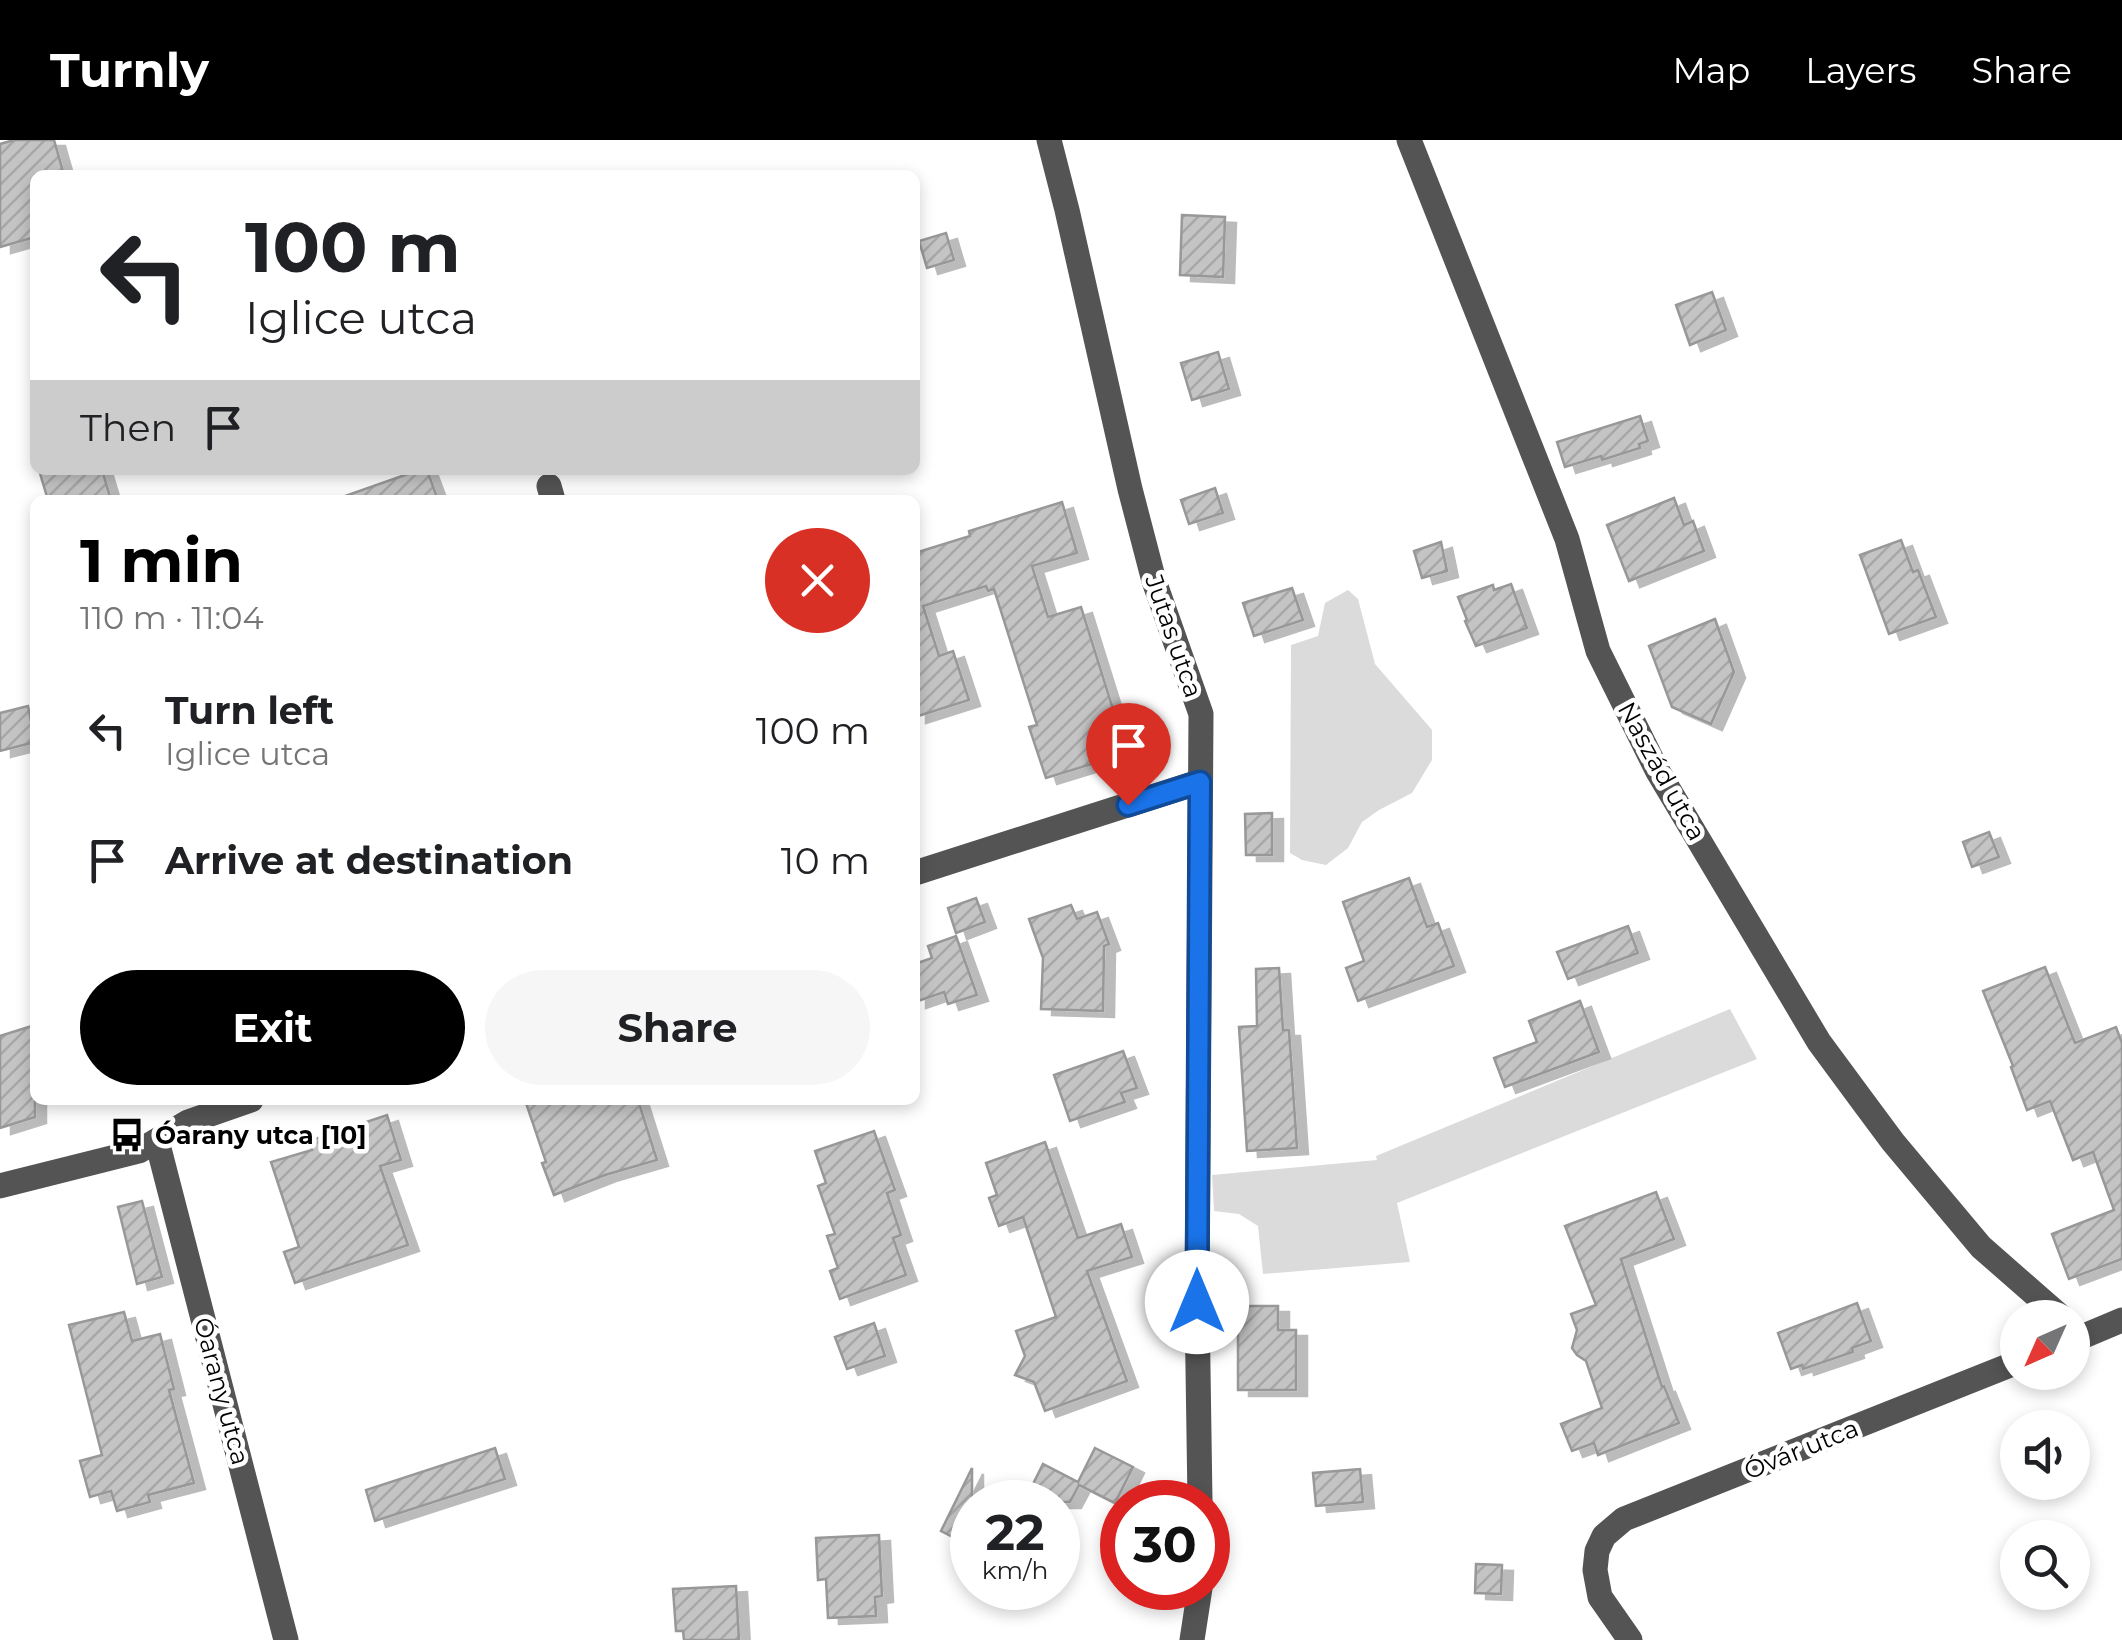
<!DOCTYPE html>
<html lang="en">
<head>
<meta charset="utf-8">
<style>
	body { margin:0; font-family:Montserrat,sans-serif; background:#f6f6f6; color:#202124; height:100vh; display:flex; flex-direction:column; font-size:38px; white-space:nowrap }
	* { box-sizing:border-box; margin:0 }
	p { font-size:32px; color:#757577 }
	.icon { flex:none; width:55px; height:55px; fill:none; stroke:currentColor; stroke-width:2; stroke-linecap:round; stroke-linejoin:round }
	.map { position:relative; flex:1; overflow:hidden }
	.drawer { position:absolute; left:30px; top:355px; width:890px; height:610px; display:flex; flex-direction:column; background:#fff; border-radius:15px; box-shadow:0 5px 15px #0003 }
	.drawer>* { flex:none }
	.guide { position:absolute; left:30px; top:30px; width:890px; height:305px; border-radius:15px; box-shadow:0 5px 15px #0003; background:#fff; color:#202124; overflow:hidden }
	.needle { width:65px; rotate:225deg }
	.fabs { position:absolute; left:2000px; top:1160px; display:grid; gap:20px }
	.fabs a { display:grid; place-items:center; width:90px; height:90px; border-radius:50%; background:#fff; box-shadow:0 5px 15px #0003; font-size:50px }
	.speed { position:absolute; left:950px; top:1340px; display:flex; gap:20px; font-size:50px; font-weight:700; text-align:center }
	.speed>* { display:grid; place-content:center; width:130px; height:130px; border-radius:50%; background:#fff; box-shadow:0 5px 15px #0003; line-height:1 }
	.speed small { font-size:25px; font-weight:400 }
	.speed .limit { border:15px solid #d22; background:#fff; color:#111 }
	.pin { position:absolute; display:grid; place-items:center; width:85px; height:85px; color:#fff; margin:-102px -42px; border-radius:50% 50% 50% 0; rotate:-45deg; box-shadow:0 0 10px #0007 }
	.pin .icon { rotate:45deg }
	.me { position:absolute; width:110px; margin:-55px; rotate:0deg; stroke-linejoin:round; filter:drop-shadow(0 0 8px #0008) }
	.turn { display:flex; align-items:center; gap:35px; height:210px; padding:0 50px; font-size:45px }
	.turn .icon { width:130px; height:130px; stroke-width:2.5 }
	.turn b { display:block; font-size:70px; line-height:85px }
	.then { display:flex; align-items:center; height:95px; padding:0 50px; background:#0003; gap:20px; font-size:38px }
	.round { display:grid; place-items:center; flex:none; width:105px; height:105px; border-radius:52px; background:#f6f6f6 }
	.overview { display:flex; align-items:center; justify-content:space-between; height:170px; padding:0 50px }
	h1 { font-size:60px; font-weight:700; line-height:75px; color:#000 }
	.primary-button { display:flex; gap:20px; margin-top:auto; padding:20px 50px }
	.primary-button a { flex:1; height:115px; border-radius:60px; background:#000; color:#fff; font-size:40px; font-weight:700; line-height:115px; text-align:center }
	.primary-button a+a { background:#f6f6f6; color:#202124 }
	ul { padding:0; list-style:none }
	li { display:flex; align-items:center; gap:30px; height:130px; padding:0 50px }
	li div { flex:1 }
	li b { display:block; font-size:38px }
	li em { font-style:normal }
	header { display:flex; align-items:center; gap:60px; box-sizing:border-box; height:140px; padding:0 50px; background:#000; color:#fff }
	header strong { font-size:48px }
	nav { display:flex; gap:55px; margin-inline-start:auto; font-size:35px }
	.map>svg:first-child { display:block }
</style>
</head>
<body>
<header>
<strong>Turnly</strong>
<nav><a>Map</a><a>Layers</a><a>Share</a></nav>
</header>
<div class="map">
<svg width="2122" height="1500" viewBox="0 0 2122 1500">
	<defs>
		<pattern id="building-hatch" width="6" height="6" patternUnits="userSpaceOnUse" patternTransform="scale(2.5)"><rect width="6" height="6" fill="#c4c4c4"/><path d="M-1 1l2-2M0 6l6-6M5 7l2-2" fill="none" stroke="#a7a7a7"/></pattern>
		<filter id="shadow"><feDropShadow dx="11" dy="6" stdDeviation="0" flood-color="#0004"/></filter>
	</defs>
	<rect width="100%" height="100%" fill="#fff"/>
	<g fill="#dbdbdb">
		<polygon points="1348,450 1358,459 1375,524 1432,590 1432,620 1412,653 1379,670 1362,682 1348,708 1326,725 1302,720 1290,713 1291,505 1318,496 1325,463"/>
		<polygon points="1730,869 1757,919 1397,1063 1410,1122 1263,1134 1258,1086 1239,1074 1214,1071 1212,1035 1377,1020 1376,1016"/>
	</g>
	<g fill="url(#building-hatch)" stroke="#989898" stroke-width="2.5" filter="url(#shadow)">
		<polygon points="14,0 54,0 64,35 35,35 35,97 0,107 0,4"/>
		<polygon points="1182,75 1225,77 1223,137 1180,135"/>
		<polygon points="946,93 954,120 927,128 919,101"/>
		<polygon points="1712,152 1726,190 1690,205 1676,165"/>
		<polygon points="1218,212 1229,249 1192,260 1181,223"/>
		<polygon points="1640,276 1648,301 1639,304 1640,308 1602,320 1601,316 1565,327 1557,302"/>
		<polygon points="39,330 102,330 111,360 48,360"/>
		<polygon points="419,330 427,330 438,360 346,360 345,356"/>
		<polygon points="1215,348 1223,373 1189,384 1181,360"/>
		<polygon points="1674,358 1684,385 1693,381 1704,411 1629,441 1607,385"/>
		<polygon points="1062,362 1077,413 1032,426 1048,477 1081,467 1113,569 1118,568 1131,612 1046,638 1029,587 1037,585 994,449 988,451 986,446 923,466 939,516 953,511 969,560 915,577 915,413 970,396 969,391"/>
		<polygon points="1901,400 1913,432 1918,430 1936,477 1889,494 1860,415"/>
		<polygon points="1441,402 1447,431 1422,438 1414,411"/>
		<polygon points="1511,444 1527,488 1476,506 1465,481 1467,480 1458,457 1493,445 1494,450"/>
		<polygon points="1292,448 1303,480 1254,496 1243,463"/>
		<polygon points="1715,479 1734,532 1711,584 1672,567 1649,506"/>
		<polygon points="28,566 35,602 0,611 0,573"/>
		<polygon points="1272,673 1272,715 1246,715 1245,674"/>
		<polygon points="1989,692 1999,717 1972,727 1963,702"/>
		<polygon points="1409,738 1427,787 1438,783 1454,826 1358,861 1346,828 1364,821 1343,762"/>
		<polygon points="976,758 985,782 956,793 948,768"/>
		<polygon points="1071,765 1077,779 1097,772 1109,804 1104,806 1103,871 1041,869 1043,818 1029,779"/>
		<polygon points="1628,786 1638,813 1568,839 1557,812"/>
		<polygon points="956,796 977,855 948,864 944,852 915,862 915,824 932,818 928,806"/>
		<polygon points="2045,827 2075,903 2116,887 2122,903 2122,1119 2069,1139 2052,1094 2114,1070 2093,1012 2073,1020 2050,961 2027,970 2011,927 2013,926 1983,851"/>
		<polygon points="1279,828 1283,890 1289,890 1297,1008 1247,1011 1239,887 1257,886 1256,829"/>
		<polygon points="1580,861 1599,912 1505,947 1494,918 1537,902 1529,881"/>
		<polygon points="35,885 35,977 0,988 0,896"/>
		<polygon points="1123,911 1137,948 1121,953 1125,962 1070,981 1054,935"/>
		<polygon points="525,960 638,960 657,1020 605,1035 554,1055 542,1023 546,1022"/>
		<polygon points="387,975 401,1020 380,1026 408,1105 295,1143 284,1112 299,1107 271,1022 312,1010 309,1001"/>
		<polygon points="874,991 895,1050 887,1053 901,1095 893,1098 906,1135 840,1159 830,1131 838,1128 827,1096 835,1094 818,1046 826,1043 815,1011"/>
		<polygon points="1045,1002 1078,1098 1121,1084 1132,1117 1087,1131 1127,1241 1045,1271 1034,1242 1015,1235 1025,1216 1016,1191 1056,1177 1023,1077 999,1086 989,1058 997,1055 986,1023"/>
		<polygon points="1656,1052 1674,1099 1621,1119 1662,1247 1664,1246 1679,1283 1598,1315 1594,1303 1572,1311 1561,1284 1602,1268 1586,1221 1577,1215 1572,1208 1577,1190 1571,1174 1596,1165 1565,1086"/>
		<polygon points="142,1061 162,1137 137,1144 118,1067"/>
		<polygon points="1857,1163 1871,1201 1852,1208 1853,1212 1803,1229 1802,1225 1791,1229 1778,1193"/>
		<polygon points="1238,1166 1278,1166 1278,1190 1296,1190 1296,1250 1238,1250"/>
		<polygon points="124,1172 132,1201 160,1194 174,1249 169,1250 194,1343 148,1355 150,1362 117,1371 111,1351 90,1357 80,1321 102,1315 69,1185"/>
		<polygon points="874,1183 885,1216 847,1229 835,1197"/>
		<polygon points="495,1308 505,1339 375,1381 366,1350"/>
		<polygon points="1095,1308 1133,1327 1115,1363 1079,1345 1070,1362 1024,1362 1043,1324 1078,1342"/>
		<polygon points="972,1328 972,1407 941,1391"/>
		<polygon points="1360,1329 1363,1362 1316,1366 1313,1333"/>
		<polygon points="879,1395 882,1456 875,1457 876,1476 828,1478 826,1439 818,1440 816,1398"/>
		<polygon points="1476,1424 1502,1425 1501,1454 1475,1453"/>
		<polygon points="736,1446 739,1500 684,1500 683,1491 676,1491 673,1449"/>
	</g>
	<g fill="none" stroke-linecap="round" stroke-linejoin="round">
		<g stroke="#545454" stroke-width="25">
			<polyline points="1049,0 1067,70 1130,349 1154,441 1201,574 1197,1162 1200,1362"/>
			<polyline points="1409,0 1567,399 1598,511 1657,630 1819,902 1864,963 1893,1002 1981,1107 2062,1178"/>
			<polyline points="549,346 553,360"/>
			<polyline points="915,733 1199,642"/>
			<polyline points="157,1001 286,1500"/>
			<polyline points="0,1046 139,1011 188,982 251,960"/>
			<polyline points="2072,1201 2122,1180"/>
			<polyline points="1192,1500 1200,1448"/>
			<polyline points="1630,1500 1600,1457 1595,1430 1597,1411 1604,1396 1624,1379 2018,1222"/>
		</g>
	</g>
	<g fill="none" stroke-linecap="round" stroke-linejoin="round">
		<g stroke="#114b97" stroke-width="25">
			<polyline id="route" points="1128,665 1200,642 1197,1162"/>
		</g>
		<use href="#route" stroke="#1a73e8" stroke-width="18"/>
	</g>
	<defs>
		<g id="bus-bare" transform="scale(2.7)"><path d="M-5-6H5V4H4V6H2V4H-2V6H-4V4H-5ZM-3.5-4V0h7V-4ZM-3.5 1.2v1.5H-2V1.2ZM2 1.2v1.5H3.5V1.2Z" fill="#000" stroke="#fff" stroke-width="2.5" paint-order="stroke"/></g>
	</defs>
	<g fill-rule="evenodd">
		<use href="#bus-bare" x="127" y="995"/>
	</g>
	<g text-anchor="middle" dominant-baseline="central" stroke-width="9" stroke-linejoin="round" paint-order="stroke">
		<g font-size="25" fill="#000" stroke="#fff">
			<text transform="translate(1174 496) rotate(71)">Jutas utca</text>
			<text transform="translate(1662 631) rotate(61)">Naszád utca</text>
			<text transform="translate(222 1251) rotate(75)">Óarany utca</text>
			<text transform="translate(1801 1309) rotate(-22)">Óvár utca</text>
		</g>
		<g font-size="25" font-weight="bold" fill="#000" stroke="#fff" text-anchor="start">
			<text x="155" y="995">Óarany utca [10]</text>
		</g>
	</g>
</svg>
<div class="fabs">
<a><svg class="needle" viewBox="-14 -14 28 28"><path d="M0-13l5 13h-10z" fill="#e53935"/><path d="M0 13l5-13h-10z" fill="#757577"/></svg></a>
<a><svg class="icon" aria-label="sound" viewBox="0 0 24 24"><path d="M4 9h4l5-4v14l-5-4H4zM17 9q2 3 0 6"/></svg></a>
<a><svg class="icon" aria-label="search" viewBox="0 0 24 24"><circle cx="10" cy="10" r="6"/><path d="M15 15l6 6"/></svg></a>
</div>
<div class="speed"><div>22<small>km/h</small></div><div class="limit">30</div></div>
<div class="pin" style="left:1128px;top:665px;background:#d93025"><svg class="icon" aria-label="arrive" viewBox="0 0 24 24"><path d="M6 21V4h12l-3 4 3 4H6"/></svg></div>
<svg class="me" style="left:1197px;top:1162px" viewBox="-20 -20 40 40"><circle r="19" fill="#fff"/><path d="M0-13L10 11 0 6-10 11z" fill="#1a73e8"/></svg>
<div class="guide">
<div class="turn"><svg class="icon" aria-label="left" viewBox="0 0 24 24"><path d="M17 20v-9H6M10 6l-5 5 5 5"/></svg><div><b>100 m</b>Iglice utca</div></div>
<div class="then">Then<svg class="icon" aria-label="arrive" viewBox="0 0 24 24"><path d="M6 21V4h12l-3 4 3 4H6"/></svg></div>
</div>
<section class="drawer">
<div class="overview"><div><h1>1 min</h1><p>110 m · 11:04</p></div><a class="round" style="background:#d93025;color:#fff"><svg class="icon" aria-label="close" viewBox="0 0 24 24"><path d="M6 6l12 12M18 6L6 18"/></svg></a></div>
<ul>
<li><svg class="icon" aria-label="left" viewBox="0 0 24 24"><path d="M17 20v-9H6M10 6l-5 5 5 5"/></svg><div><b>Turn left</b><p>Iglice utca</p></div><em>100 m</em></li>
<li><svg class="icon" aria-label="arrive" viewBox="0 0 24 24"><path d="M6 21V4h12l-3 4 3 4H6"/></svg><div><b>Arrive at destination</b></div><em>10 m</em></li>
</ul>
<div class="primary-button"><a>Exit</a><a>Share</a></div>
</section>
</div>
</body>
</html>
